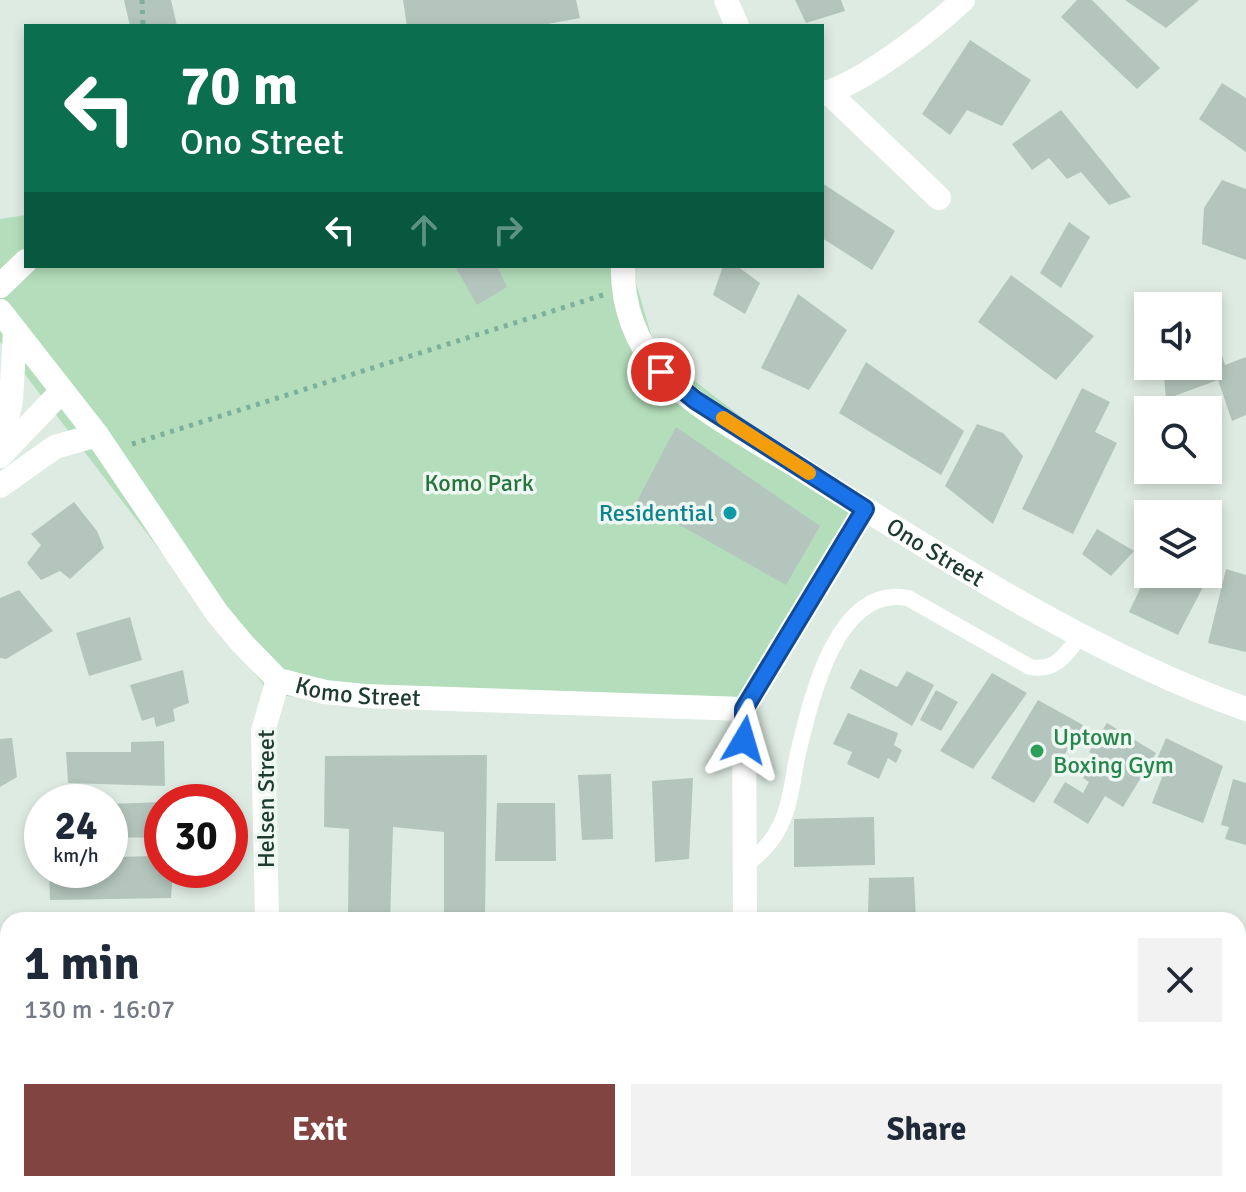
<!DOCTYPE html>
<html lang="en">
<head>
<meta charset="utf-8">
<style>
	body { margin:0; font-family:Signika,sans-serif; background:#f2f2f3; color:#1f2937; height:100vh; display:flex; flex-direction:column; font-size:30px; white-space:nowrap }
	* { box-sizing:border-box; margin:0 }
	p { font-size:26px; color:#747a83 }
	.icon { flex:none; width:44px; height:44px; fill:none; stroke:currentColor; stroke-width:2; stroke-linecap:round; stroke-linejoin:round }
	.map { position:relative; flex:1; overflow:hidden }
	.sheet { position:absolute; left:0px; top:912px; width:1246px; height:280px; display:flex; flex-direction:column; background:#fff; border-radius:24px 24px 0 0; box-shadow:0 4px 12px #0003 }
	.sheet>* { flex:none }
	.banner { position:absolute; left:24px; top:24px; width:800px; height:244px; border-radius:0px; box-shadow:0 4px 12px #0003; background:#0b6e4f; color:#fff; overflow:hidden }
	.fabs { position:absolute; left:1134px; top:292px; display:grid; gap:16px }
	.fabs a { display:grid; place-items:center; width:88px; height:88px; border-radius:0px; background:#fff; box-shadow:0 4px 12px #0003; font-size:40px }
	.speed { position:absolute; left:24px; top:784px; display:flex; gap:16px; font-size:40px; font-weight:700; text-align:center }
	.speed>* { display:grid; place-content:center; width:104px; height:104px; border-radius:50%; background:#fff; box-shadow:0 4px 12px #0003; line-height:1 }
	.speed small { font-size:20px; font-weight:400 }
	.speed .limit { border:12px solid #d22; background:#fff; color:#111 }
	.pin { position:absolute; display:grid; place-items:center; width:68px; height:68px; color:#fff; margin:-34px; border:4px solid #fff; border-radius:50%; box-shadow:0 2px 8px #0007 }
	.me { position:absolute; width:88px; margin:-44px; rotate:7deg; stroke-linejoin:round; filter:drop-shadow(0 0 6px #0008) }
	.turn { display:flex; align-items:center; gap:28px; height:168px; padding:0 24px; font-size:36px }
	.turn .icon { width:104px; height:104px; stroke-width:2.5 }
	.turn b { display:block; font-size:56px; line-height:68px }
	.lanes { display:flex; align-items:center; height:76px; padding:0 24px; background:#0003; justify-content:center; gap:40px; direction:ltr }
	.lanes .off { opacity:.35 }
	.round { display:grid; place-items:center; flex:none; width:84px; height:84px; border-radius:0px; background:#f2f2f3 }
	.head { display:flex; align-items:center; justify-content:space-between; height:136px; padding:0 24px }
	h1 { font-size:48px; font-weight:700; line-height:60px }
	.button { display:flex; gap:16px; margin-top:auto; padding:16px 24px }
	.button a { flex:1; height:92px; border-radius:0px; background:#824440; color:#fff; font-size:32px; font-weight:700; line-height:92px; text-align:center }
	.button a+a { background:#f2f2f3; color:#1f2937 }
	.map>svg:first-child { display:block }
</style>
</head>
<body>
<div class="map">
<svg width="1246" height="1192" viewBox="0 0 1246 1192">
	<rect width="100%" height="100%" fill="#deebe3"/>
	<polygon fill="#b4debb" points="26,215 26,266 631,266 656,351 868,515 744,705 272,696 0,342 0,219"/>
	<g fill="#b3c5bc">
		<polygon points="124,0 171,0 177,26 130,26"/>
		<polygon points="403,0 576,0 580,18 537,26 407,26"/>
		<polygon points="795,0 841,0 845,11 806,23"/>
		<polygon points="1077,0 1092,0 1160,68 1137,89 1061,17"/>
		<polygon points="1125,0 1199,0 1166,28"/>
		<polygon points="970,40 1031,80 1002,126 967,110 950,135 922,114"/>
		<polygon points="1222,83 1246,98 1246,152 1199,119"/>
		<polygon points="1061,110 1131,197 1109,205 1081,172 1067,179 1049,158 1032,170 1012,144"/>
		<polygon points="1222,180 1246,189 1246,260 1202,244 1204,208"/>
		<polygon points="822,183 895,231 872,270 822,238"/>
		<polygon points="1069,222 1090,237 1061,288 1040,273"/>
		<polygon points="455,266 497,266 507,287 477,305"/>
		<polygon points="723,266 737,266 760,283 745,314 713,295"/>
		<polygon points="1011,275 1094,336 1056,380 978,322"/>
		<polygon points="798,294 847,330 809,390 761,368"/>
		<polygon points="1217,340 1225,365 1246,357 1246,415 1232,421 1218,380 1166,399 1163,366 1208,366 1208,344"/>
		<polygon points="866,362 964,431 941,475 839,413"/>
		<polygon points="1082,388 1110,402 1095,432 1117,443 1073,534 1022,509"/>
		<polygon points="977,424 1003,433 1023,456 993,524 945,486"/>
		<polygon points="676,427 820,526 786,585 637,501"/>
		<polygon points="74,502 97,531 104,548 70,579 60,571 41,580 27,563 41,545 31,534"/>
		<polygon points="1097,529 1134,551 1111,576 1082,554"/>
		<polygon points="1226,569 1246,575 1246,652 1208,643"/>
		<polygon points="1147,574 1172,574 1203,587 1178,635 1129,612"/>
		<polygon points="19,590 53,631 6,659 0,658 0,598"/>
		<polygon points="130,617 142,660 89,676 76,633"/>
		<polygon points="860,669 897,687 907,671 934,685 912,726 850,688"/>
		<polygon points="183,670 189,703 173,709 175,721 156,727 154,717 142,721 130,685"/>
		<polygon points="992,673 1027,693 973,769 940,751"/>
		<polygon points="936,690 958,702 941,731 920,720"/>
		<polygon points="1038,700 1083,725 1034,803 991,778"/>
		<polygon points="848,713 898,733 894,745 902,750 896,763 888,758 879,779 847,764 852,752 833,744"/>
		<polygon points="1107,723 1156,753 1123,807 1105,796 1088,824 1053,802 1065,782 1083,793 1089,782 1083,778 1096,756 1089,752"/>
		<polygon points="12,738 17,777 0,787 0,739"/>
		<polygon points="1166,738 1223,766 1203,823 1152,803 1163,775 1153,769"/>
		<polygon points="164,741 165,786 68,783 66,752 131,752 131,742"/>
		<polygon points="487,755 485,920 444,920 444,832 393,827 390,920 348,920 349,829 324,827 325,756"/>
		<polygon points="611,774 613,839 582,840 578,775"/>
		<polygon points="693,778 689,859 655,862 652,781"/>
		<polygon points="1233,779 1246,783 1246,845 1225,839 1229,827 1221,825"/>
		<polygon points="162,802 162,838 110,837 110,804"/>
		<polygon points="497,803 555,803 556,861 495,861"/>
		<polygon points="874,817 875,865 794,867 794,819"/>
		<polygon points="162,856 162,870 173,870 171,898 50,900 49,870 110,870 110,857"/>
		<polygon points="914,877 916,920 892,920 892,914 868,914 869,878"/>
		<polygon points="642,916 687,917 687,920 641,920"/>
		<polygon points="8,1004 8,1068 0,1071 0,1007"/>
		<polygon points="8,1086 8,1140 0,1144 0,1088"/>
		<rect x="80" y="1184" width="95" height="8"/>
		<polygon points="327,1184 419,1184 405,1192 327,1192"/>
		<rect x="584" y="1184" width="43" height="7"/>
		<polygon points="634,1184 682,1184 682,1189 635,1192"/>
		<polygon points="787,1184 837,1184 836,1192 786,1192"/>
	</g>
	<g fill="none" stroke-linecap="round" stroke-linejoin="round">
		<g stroke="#7cb09b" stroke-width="5" stroke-dasharray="4 6" stroke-linecap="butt">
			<polyline points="142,0 143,26"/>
			<polyline points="132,444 603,295"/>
		</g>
		<path stroke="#fff" stroke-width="16" d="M 745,866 C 762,852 775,840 783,819 C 792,799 793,774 798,753 C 811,700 836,584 908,598 L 1030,667 C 1056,672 1066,654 1081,635"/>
		<g stroke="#fff" stroke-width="24">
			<polyline points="726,0 737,26"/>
			<polyline points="828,92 939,198"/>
			<path d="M 822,94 C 863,83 932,29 963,0"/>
			<path id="s1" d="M 623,266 C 622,304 635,342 661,371 C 694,409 757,441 800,468 C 936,554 1095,656 1246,709"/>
			<polyline points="0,286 26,261"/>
			<path id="s2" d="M 0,311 L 97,435 L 217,613 L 242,643 L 278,680 L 325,692 L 364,696 L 744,709"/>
			<polyline points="0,449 11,401 15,332"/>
			<polyline points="0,456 62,391"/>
			<polyline points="0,486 55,447 97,435"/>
			<polyline points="267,920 263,731 278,680"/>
			<polyline points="745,920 744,709 865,509"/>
			<polyline points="747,1184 747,1192"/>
			<polyline points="272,1192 272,1184"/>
		</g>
	</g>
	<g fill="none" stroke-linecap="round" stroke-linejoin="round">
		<g stroke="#114b97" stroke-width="20">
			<polyline id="route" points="661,372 695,400 865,509 744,709 744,740"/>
		</g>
		<use href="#route" stroke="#1a73e8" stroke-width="14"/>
		<polyline stroke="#f59e0b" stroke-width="14" points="723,418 809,473"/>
	</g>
	<circle fill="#0f9aa8" stroke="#eef7f2" stroke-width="3" cx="730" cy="513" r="8"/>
	<circle fill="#2e9e5b" stroke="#eef7f2" stroke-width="3" cx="1037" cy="751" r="8"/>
	<g text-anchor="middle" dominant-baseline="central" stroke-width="7" stroke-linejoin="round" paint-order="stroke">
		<g font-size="24" fill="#26743c" stroke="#eef7f2">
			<text x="479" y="483">Komo Park</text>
		</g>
		<g font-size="24" fill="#0d838f" stroke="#eef7f2" text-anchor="end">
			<text x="714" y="513">Residential</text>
		</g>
		<g font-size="24" fill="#1e3b30" stroke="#eef7f2">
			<text stroke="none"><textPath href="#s1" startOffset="444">Ono Street</textPath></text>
			<text stroke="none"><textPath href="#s2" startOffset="544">Komo Street</textPath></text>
			<text transform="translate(266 799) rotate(-90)">Helsen Street</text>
		</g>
		<g font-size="24" fill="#27864d" stroke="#eef7f2" text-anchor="start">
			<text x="1053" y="737">Uptown<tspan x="1053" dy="28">Boxing Gym</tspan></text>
		</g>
	</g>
</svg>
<div class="fabs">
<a><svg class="icon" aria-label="sound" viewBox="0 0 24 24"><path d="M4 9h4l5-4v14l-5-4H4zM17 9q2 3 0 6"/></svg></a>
<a><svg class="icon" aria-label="search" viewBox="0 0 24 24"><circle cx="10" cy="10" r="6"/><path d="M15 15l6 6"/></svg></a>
<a><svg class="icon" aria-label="layers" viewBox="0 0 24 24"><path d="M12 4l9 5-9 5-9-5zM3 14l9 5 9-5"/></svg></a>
</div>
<div class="speed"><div>24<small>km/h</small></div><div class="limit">30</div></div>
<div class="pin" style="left:661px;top:372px;background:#d93025"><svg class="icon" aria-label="arrive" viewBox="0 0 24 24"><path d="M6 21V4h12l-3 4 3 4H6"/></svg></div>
<svg class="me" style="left:744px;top:740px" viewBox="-20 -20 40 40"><path d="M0-17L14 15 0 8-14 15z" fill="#1a73e8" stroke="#fff" stroke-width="4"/></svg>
<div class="banner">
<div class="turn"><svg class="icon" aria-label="left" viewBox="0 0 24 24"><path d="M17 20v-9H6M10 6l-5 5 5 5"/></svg><div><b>70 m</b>Ono Street</div></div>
<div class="lanes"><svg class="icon" aria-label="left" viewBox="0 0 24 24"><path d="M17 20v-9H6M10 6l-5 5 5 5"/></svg><svg class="icon off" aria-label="ahead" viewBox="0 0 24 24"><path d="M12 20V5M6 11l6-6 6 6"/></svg><svg class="icon off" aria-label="right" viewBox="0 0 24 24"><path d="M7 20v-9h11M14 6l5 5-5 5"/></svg></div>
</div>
<section class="sheet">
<div class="head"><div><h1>1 min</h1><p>130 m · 16:07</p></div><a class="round"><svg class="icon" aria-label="close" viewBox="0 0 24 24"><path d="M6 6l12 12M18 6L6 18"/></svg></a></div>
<div class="button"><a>Exit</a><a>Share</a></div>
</section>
</div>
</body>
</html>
